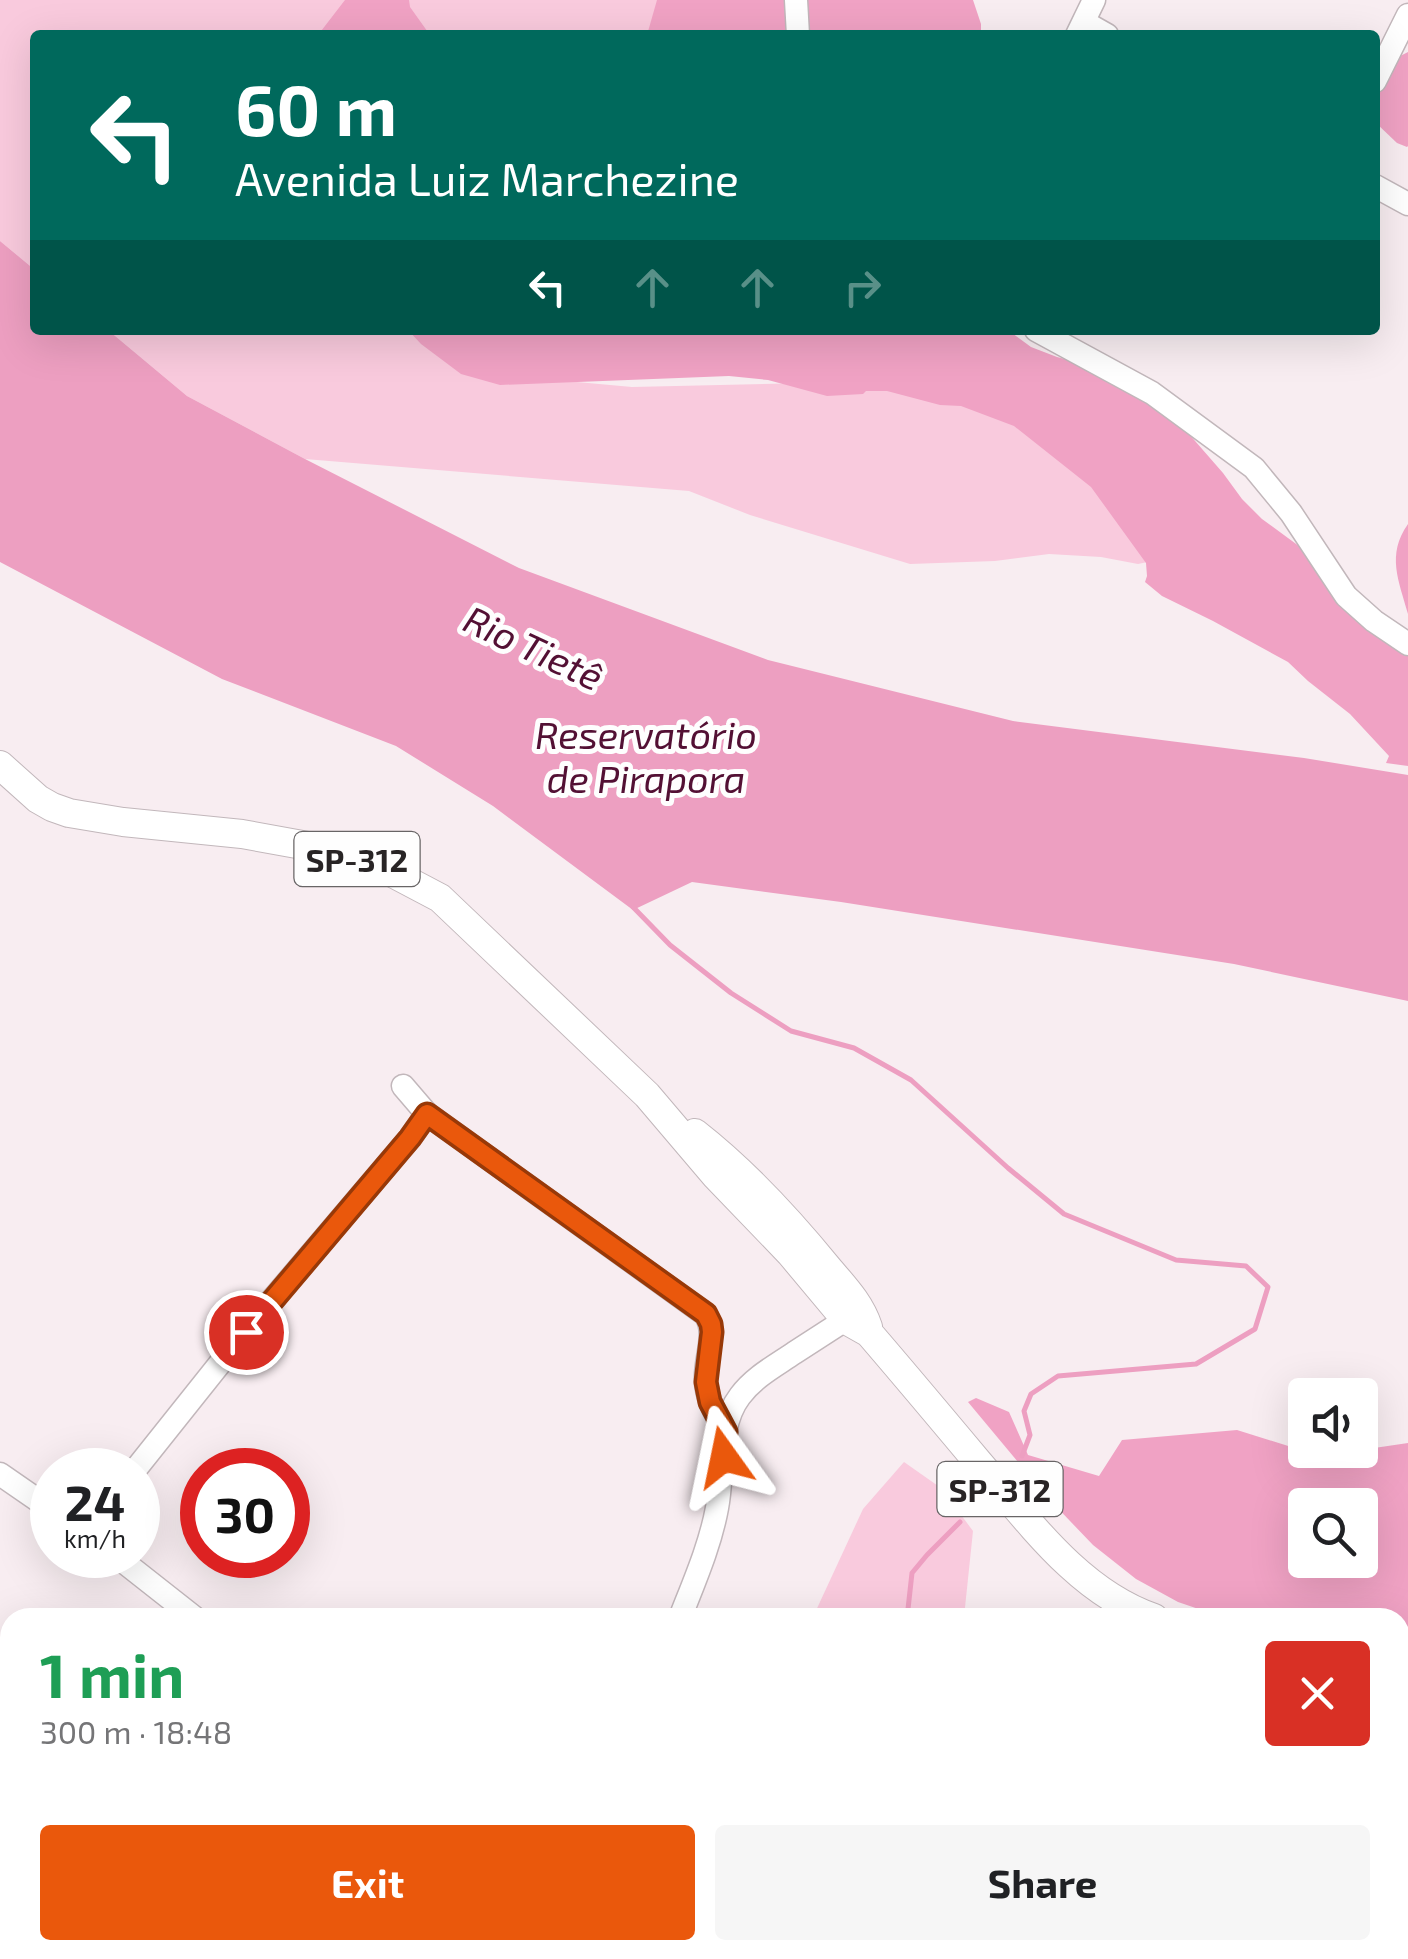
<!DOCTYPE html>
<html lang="en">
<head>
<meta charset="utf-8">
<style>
	body { margin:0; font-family:"Exo 2",sans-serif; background:#f6f6f6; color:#202124; height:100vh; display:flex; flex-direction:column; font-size:38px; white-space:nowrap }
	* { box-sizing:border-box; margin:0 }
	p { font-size:32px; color:#757577 }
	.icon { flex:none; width:55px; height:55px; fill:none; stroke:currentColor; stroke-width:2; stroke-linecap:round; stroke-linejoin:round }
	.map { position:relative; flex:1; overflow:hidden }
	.details { position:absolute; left:0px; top:1608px; width:1410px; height:352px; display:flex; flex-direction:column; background:#fff; border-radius:30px 30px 0 0; box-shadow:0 10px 40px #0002 }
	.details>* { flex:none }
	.banner { position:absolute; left:30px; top:30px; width:1350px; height:305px; border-radius:10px; box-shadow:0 10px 40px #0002; background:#00695c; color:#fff; overflow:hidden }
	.tools { position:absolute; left:1288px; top:1378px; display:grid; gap:20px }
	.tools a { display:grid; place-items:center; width:90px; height:90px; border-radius:10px; background:#fff; box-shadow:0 10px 40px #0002; font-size:50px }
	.speed { position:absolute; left:30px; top:1448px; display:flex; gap:20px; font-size:50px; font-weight:700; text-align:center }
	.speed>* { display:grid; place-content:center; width:130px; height:130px; border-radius:50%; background:#fff; box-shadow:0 10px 40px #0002; line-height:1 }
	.speed small { font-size:25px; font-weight:400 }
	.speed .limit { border:15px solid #d22; background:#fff; color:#111 }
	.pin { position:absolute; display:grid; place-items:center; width:85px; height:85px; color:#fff; margin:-42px; border:5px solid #fff; border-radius:50%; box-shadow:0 2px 10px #0007 }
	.me { position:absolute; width:110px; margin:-55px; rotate:348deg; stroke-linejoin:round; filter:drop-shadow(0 0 8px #0008) }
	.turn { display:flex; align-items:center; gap:35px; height:210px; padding:0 40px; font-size:45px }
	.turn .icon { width:130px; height:130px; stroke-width:2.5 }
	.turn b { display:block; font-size:70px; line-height:85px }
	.lanes { display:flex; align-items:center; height:95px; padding:0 40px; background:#0003; justify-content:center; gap:50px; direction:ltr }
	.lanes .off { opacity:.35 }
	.round { display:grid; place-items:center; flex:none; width:105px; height:105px; border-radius:10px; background:#f6f6f6 }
	.overview { display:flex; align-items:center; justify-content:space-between; height:170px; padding:0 40px }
	h1 { font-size:60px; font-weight:700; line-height:75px; color:#1e9e55 }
	.action { display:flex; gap:20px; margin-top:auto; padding:20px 40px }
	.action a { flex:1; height:115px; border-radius:10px; background:#ea580c; color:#fff; font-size:40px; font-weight:700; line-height:115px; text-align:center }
	.action a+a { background:#f6f6f6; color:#202124 }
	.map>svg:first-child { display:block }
</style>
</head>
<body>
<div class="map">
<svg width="1408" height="1959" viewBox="0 0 1408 1959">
	<rect width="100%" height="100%" fill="#f8edf1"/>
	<g fill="#f9cadd">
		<polygon points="0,0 674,0 659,35 35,35 35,270 0,241"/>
		<polygon points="108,330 437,330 577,382 632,387 854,382 1023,413 1162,559 1138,564 1101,557 1049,554 995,561 910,564 750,515 689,491 305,459 187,396"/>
		<polygon points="904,1462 941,1488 973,1531 964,1617 813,1617 863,1509"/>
		<polygon points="800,1950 909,1950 908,1959 800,1959"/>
	</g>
	<g fill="#f0a2c4" fill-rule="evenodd">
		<polygon points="345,0 409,0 410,7 430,35 318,35"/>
		<polygon points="657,0 973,0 981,24 981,35 647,35"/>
		<polygon points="1408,52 1408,146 1407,147 1397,143 1375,122 1375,69"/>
		<polygon points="408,330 1008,330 1031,347 1057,357 1111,371 1182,426 1223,473 1242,499 1262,519 1307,552 1408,646 1408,766 1386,763 1389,756 1350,714 1308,681 1288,662 1213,621 1162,596 1145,582 1147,576 1146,563 1091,487 1014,426 961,406 940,405 887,391 866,391 863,394 827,396 768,380 729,376 500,385 461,374 421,344"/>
		<path d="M 1408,524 L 1408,614 C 1399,581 1386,555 1408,524 Z"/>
		<path d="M 976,1398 L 1009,1412 L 1028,1455 L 1099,1476 L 1122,1440 L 1237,1430 L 1320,1456 L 1408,1443 L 1408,1654 L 1400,1652 L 1400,1618 L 1222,1617 L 1178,1602 L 1136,1579 L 1093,1545 L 1048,1498 L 968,1402 ZM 1360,1505 L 1360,1560 L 1305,1560 L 1305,1505 Z"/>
	</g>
	<polygon fill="#ed9fc1" points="0,241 35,270 35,330 108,330 187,396 305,459 519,568 768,660 1013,721 1304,758 1408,775 1408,1001 1234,964 841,902 692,882 633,910 493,806 396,746 222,679 0,562"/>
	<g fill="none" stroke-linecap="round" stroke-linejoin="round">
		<g stroke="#ed9fc1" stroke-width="5">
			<polyline points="633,907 670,945 731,993 791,1031 854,1048 911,1080 1008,1168 1064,1214 1176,1260 1246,1266 1268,1287 1255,1329 1196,1364 1058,1376 1031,1394 1024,1411 1030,1435 1022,1456"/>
			<polyline points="907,1618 912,1573 927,1555 960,1522"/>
			<polyline points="885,1959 888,1950"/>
		</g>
		<g stroke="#c2b7bb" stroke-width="25">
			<g id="minor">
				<polyline points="796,0 798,35"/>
				<polyline points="1084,22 1107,35"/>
				<polyline points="1077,35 1094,0"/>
				<polyline points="1375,81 1408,15"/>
				<polyline points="1375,186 1408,204"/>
				<polyline points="1036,330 1152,393 1254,468 1291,513 1346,596 1374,621 1408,644"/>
				<path d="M 403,1086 L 427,1114 L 705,1314 C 718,1333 705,1357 706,1379 C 706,1399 716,1415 726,1432"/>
				<polyline points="135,1470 245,1332 410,1138 427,1114"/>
				<polyline points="0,1474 52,1510"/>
				<polyline points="115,1555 195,1618"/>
				<path d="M 680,1618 C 694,1582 710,1546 717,1508 C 724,1473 717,1426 740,1396 C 754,1377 775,1366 794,1353 C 816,1339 837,1325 859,1311"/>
				<polyline points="0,1941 11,1959"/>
				<polyline points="231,1959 237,1950"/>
				<polyline points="614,1959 615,1950"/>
			</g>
		</g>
		<g stroke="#c2b7bb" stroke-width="30">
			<g id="major">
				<path d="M 0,765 L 38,799 L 52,807 L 69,813 L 123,822 L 242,834 L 330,850 L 385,869 L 440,898 L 647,1095 L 715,1175 L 790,1253 L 846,1320 L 869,1333 C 906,1376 942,1419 978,1462 C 1028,1520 1078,1592 1154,1618"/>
				<path d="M 695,1133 C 745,1172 788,1219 828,1268 C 844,1287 860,1303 868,1327"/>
				<polyline points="1400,1673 1408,1674"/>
			</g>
		</g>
		<polyline stroke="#918a8c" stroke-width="4" stroke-dasharray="10 5" stroke-linecap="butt" points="1400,1886 1408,1888"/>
		<use href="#minor" stroke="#fff" stroke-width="22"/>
		<use href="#major" stroke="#fff" stroke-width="28"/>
	</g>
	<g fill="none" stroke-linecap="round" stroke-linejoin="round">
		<g stroke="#983908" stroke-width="25">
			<polyline id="route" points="246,1332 410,1138 427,1114 706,1314 711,1324 712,1332 706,1382 710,1402 726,1432 724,1457"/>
		</g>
		<use href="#route" stroke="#ea580c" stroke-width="18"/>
	</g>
	<g text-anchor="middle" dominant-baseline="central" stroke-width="10" stroke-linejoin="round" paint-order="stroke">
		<g fill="#fefefe" stroke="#686566" stroke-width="2.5">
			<rect x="294.5" y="832" width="125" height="54" rx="8"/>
			<rect x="937.5" y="1462" width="125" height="54" rx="8"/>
		</g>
		<g font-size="32" font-weight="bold" fill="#282425">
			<text x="357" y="859">SP-312</text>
			<text x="1000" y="1489">SP-312</text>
		</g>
		<g font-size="38" font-style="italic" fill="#531034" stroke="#fefefe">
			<text transform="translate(534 647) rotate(25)">Rio Tietê</text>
			<text x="646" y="734">Reservatório<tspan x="646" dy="44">de Pirapora</tspan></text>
		</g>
	</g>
</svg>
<div class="tools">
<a><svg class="icon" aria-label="sound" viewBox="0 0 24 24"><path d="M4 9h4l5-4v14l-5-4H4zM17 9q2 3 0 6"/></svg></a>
<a><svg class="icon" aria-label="search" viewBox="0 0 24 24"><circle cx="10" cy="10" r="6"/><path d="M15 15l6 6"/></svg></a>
</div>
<div class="speed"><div>24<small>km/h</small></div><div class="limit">30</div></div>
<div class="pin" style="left:246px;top:1332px;background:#d93025"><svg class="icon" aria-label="arrive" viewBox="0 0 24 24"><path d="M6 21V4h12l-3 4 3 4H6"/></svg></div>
<svg class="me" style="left:724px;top:1457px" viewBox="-20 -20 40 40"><path d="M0-17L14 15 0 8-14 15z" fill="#ea580c" stroke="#fff" stroke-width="4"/></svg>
<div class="banner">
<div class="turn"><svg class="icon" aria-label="left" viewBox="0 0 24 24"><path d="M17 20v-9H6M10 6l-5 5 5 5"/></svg><div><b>60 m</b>Avenida Luiz Marchezine</div></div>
<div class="lanes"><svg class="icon" aria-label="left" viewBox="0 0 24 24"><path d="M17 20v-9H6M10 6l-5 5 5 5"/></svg><svg class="icon off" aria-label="ahead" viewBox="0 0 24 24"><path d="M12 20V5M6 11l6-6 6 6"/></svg><svg class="icon off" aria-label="ahead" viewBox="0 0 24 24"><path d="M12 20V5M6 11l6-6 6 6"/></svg><svg class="icon off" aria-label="right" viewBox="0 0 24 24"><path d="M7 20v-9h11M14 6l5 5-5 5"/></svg></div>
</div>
<section class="details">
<div class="overview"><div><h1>1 min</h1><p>300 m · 18:48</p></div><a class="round" style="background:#d93025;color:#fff"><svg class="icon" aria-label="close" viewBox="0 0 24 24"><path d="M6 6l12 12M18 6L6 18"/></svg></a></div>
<div class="action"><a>Exit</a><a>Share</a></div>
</section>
</div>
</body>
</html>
